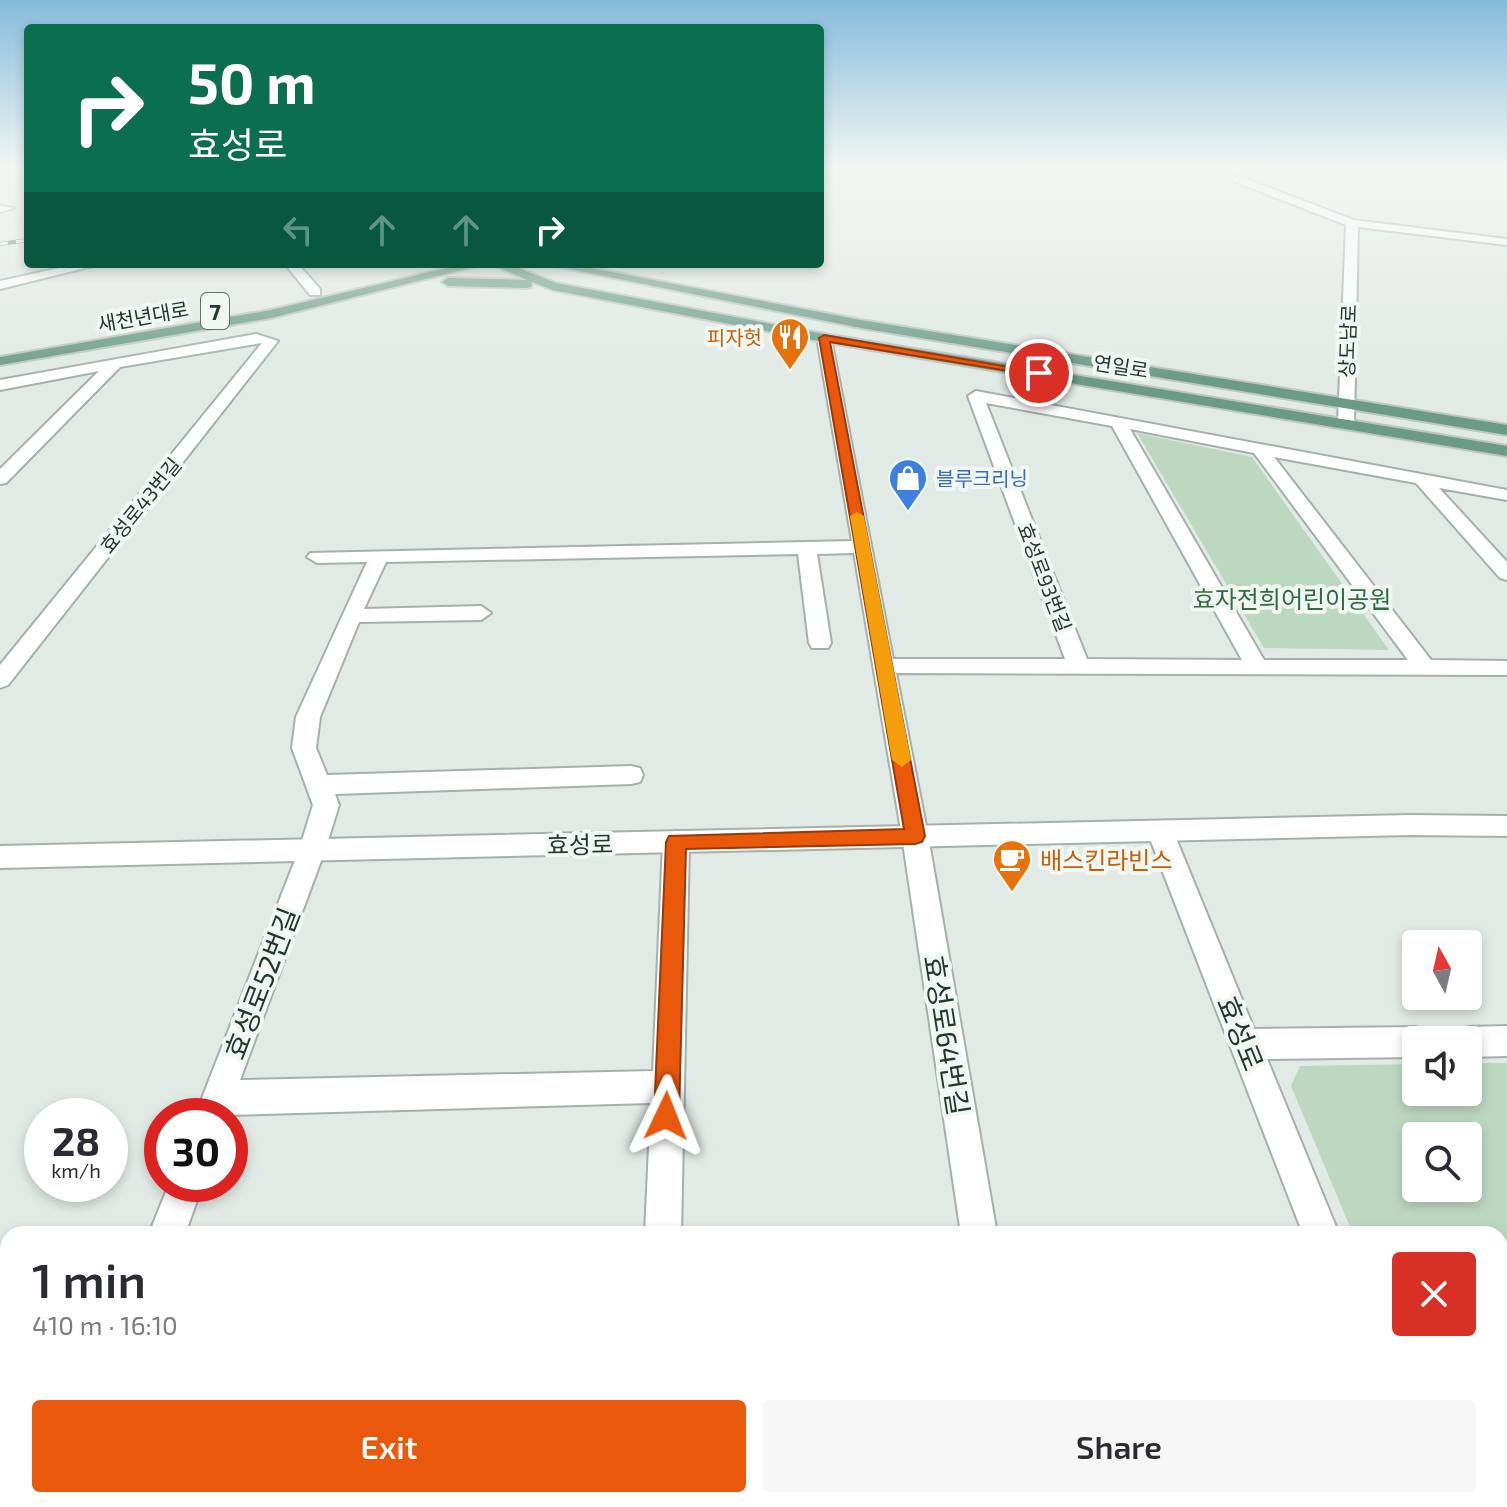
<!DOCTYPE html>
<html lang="en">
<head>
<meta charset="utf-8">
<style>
	body { margin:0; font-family:"Exo 2","Noto Sans KR",sans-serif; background:#f7f7f7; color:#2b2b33; height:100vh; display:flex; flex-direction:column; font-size:30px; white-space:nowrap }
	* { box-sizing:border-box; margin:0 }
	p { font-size:26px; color:#7c7c81 }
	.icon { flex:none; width:44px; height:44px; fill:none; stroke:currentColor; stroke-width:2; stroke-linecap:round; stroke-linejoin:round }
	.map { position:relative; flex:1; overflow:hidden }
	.drawer { position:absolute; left:0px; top:1226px; width:1508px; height:282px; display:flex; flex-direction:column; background:#fff; border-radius:24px 24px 0 0; box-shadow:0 4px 12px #0003 }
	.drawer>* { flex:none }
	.hud { position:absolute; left:24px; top:24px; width:800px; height:244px; border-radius:8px; box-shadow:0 4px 12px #0003; background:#0b6e4f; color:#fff; overflow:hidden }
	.needle { width:52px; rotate:352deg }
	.fabs { position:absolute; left:1402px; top:930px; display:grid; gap:16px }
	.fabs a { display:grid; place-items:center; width:80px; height:80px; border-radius:8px; background:#fff; box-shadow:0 4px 12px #0003; font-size:40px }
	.speed { position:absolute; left:24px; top:1098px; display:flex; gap:16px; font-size:40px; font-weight:700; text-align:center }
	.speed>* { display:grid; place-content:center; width:104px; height:104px; border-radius:50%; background:#fff; box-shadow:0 4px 12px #0003; line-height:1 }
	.speed small { font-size:20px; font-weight:400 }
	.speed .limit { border:12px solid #d22; background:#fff; color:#111 }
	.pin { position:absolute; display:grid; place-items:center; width:68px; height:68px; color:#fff; margin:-34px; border:4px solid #fff; border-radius:50%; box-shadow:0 2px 8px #0007 }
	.me { position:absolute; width:88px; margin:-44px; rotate:2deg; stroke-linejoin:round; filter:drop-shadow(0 0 6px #0008) }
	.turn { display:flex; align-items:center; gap:28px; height:168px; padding:0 32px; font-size:36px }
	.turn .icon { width:104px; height:104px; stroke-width:2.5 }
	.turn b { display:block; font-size:56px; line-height:68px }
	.lanes { display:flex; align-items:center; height:76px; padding:0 32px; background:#0003; justify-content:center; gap:40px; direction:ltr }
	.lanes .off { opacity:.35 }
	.round { display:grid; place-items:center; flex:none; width:84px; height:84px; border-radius:8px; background:#f7f7f7 }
	.summary { display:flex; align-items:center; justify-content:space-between; height:136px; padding:0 32px }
	h1 { font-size:48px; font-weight:600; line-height:60px }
	.cta { display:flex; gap:16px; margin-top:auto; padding:16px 32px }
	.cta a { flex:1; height:92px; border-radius:8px; background:#ea580c; color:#fff; font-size:32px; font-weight:600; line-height:92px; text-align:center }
	.cta a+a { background:#f7f7f7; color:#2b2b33 }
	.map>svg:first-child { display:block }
</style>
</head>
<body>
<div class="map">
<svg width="1507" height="1507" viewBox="0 0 1507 1507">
	<rect width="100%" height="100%" fill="#e1eae5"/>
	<g fill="#bcd9c0" fill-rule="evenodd">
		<polygon points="1137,433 1252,457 1389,650 1264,648"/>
		<path d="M 1468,1063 L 1507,1063 L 1507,1321 L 1500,1321 L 1500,1234 L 1353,1234 L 1291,1086 L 1300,1066 L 1416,1064 L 1416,1092 L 1468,1092 ZM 1416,1136 L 1468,1136 L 1468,1188 L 1416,1188 Z"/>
	</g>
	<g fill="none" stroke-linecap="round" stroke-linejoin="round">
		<g stroke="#a4b1ab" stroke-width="4">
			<g id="minor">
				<polygon points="1233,177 1241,177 1354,220 1507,239 1507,245 1358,227 1354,423 1352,426 1340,426 1338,423 1346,225 1233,181"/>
				<polygon points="0,206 14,208 0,212"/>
				<polygon points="285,264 298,264 320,289 320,295 310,295"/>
				<polygon points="256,334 278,341 8,685 0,688 0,665 262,343 120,367 6,483 0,484 0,469 99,371 0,390 0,380"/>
				<path d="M 824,334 L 831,338 L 893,659 L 1065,659 L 968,396 L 976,391 L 1507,490 L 1507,500 L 1439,488 L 1507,562 L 1507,580 L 1500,578 L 1416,483 L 1274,457 L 1431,660 L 1507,661 L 1507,675 L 896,673 L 928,836 L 997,1234 L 961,1234 L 902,836 L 854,553 L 817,554 L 831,643 L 828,648 L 812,648 L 809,643 L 798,554 L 386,562 L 364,609 L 481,606 L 491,613 L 481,620 L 359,622 L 320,717 L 316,748 L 327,775 L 631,766 L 640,768 L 643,775 L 640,782 L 631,784 L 335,794 L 339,805 L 325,850 L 240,1080 L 653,1071 L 663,842 L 667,835 L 676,831 L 685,835 L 689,842 L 681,1234 L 645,1234 L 651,1103 L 195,1116 L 299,850 L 313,805 L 292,748 L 296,717 L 367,562 L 317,563 L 307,557 L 310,553 L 852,541 L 817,338 ZM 986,403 L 1112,426 L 1242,660 L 1087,659 ZM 1130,429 L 1254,453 L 1408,660 L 1264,660 Z"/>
				<polygon points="1160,821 1169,824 1173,831 1254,1029 1416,1027 1427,1032 1431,1040 1416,1040 1416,1057 1267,1059 1339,1234 1303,1234 1147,831 1151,824"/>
				<polygon points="1507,1026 1507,1056 1468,1057 1468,1040 1453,1040 1457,1032 1468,1027"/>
				<polygon points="169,1184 203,1184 185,1234 149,1234"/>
				<polygon points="1500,1359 1507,1360 1507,1400 1500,1399"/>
				<polygon points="45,1500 87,1500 84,1507 42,1507"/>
				<rect x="632" y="1500" width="42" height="7"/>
				<polygon points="1002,1500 1044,1500 1045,1507 1003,1507"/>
				<polygon points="1406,1500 1448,1500 1451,1507 1409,1507"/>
			</g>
		</g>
		<g stroke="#a4b1ab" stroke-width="4">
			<g id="tertiary">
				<polygon points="78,264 101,264 0,289 0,281"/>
				<polygon points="1410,815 1507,816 1507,836 1410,835 0,868 0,846"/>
			</g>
		</g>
		<g stroke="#bdc4c1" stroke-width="4">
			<g id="primary">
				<polygon points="464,264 485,264 271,318 0,365 0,357 271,310"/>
				<polygon points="491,264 508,264 556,283 824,334 1507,446 1507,456 824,342 553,290 532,282 531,287 527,288 448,286 442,282 448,278 527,280"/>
				<polygon points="545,264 570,264 861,320 1507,425 1507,435 861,328"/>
			</g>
		</g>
		<use href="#minor" fill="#fff" fill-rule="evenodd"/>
		<use href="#tertiary" fill="#fff" fill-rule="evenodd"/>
		<use href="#primary" fill="#6a9b88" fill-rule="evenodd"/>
		<g stroke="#5e756b" stroke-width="4">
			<polyline id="rail" points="0,244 28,240"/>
		</g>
		<use href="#rail" stroke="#f1f7f3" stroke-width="3" stroke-dasharray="8" stroke-linecap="butt"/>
	</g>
	<linearGradient id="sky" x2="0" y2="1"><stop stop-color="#84bcdc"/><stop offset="0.44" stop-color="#f2f6f3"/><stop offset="1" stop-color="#f2f6f3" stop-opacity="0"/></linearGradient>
	<rect width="1507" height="380" fill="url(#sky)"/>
	<polygon fill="#ea580c" stroke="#983908" stroke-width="2" points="824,335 1044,373 1039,376 830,342 925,836 922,842 915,844 686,849 679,1116 675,1125 666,1129 658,1125 654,1116 666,842 669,836 904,829 819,338"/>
	<polygon fill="#f59e0b" points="857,512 864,516 911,760 902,767 892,760 850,516"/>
	<defs>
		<g id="restaurant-pin" transform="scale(2)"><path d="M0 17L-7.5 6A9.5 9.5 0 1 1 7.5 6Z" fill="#e8710a" stroke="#f1f7f3"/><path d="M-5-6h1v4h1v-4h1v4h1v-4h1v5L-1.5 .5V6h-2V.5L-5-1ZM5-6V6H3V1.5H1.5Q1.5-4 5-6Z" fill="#fff"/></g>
		<g id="shop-pin" transform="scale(2)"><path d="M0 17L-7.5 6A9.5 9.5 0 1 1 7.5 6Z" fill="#3f7fe0" stroke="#f1f7f3"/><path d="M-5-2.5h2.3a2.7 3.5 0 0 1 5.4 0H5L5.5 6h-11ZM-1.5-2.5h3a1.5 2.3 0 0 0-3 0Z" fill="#fff"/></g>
		<g id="cafe-pin" transform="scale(2)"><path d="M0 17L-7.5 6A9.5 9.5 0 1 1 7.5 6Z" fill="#e8710a" stroke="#f1f7f3"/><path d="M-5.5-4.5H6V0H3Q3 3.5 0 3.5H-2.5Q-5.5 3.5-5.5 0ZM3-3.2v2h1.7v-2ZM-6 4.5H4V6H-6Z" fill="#fff"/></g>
	</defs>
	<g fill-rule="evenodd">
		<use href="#restaurant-pin" x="790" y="337"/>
		<use href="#shop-pin" x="908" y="478"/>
		<use href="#cafe-pin" x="1012" y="859"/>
	</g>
	<g text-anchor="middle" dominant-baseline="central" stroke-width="8" stroke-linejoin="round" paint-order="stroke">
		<g font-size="20" fill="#233930" stroke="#f1f7f3">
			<text transform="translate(143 316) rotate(-10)">새천년대로</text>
			<text transform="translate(1347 341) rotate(-88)">상도남로</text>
			<text transform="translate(1121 366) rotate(9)">연일로</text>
			<text transform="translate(140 505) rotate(-51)">효성로43번길</text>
			<text transform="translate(1045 577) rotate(69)">효성로93번길</text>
		</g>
		<g font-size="20" fill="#c56008" stroke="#f1f7f3" text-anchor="end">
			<text x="762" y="337">피자헛</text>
		</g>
		<g font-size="20" fill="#366cbe" stroke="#f1f7f3" text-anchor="start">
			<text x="936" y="478">블루크리닝</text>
		</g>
		<rect fill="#f1f7f3" stroke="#61726a" stroke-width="2" x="201" y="293" width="28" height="36" rx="6"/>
		<g font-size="22" font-weight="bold" fill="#233930">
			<text x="215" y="311">7</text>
		</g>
		<g font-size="24" fill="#316c40" stroke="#f1f7f3">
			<text x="1292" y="598">효자전희어린이공원</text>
		</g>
		<g font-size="24" fill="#233930" stroke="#f1f7f3">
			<text transform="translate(580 844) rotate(-1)">효성로</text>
		</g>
		<g font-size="24" fill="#c56008" stroke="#f1f7f3" text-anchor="start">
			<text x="1040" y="859">배스킨라빈스</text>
		</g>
		<g font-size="28" fill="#233930" stroke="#f1f7f3">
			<text transform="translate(261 983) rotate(-69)">효성로52번길</text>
			<text transform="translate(1241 1033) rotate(68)">효성로</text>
			<text transform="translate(947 1035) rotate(81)">효성로64번길</text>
		</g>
	</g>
</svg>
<div class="fabs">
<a><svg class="needle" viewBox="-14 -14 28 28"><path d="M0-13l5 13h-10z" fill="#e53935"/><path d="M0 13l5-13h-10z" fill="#7c7c81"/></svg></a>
<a><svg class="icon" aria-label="sound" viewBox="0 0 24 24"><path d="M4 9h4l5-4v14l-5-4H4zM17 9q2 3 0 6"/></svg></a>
<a><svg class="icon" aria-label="search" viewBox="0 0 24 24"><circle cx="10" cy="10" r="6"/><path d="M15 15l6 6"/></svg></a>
</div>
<div class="speed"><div>28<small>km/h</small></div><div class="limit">30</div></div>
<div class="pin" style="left:1039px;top:373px;background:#d93025"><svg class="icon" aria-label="arrive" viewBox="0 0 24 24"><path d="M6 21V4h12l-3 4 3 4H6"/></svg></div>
<svg class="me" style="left:666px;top:1116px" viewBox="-20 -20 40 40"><path d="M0-17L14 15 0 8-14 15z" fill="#ea580c" stroke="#fff" stroke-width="4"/></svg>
<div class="hud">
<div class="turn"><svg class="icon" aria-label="right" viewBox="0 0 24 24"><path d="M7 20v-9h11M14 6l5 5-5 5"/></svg><div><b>50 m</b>효성로</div></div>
<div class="lanes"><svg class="icon off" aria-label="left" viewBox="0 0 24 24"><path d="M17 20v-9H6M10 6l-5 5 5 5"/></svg><svg class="icon off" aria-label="ahead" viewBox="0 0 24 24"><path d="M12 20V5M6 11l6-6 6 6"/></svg><svg class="icon off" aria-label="ahead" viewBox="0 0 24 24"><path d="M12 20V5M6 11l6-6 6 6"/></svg><svg class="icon" aria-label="right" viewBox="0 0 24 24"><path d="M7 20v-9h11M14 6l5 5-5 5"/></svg></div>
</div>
<section class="drawer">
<div class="summary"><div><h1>1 min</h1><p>410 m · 16:10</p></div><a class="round" style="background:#d93025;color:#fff"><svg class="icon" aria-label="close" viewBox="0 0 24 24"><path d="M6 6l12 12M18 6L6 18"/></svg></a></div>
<div class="cta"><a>Exit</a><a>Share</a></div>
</section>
</div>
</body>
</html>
